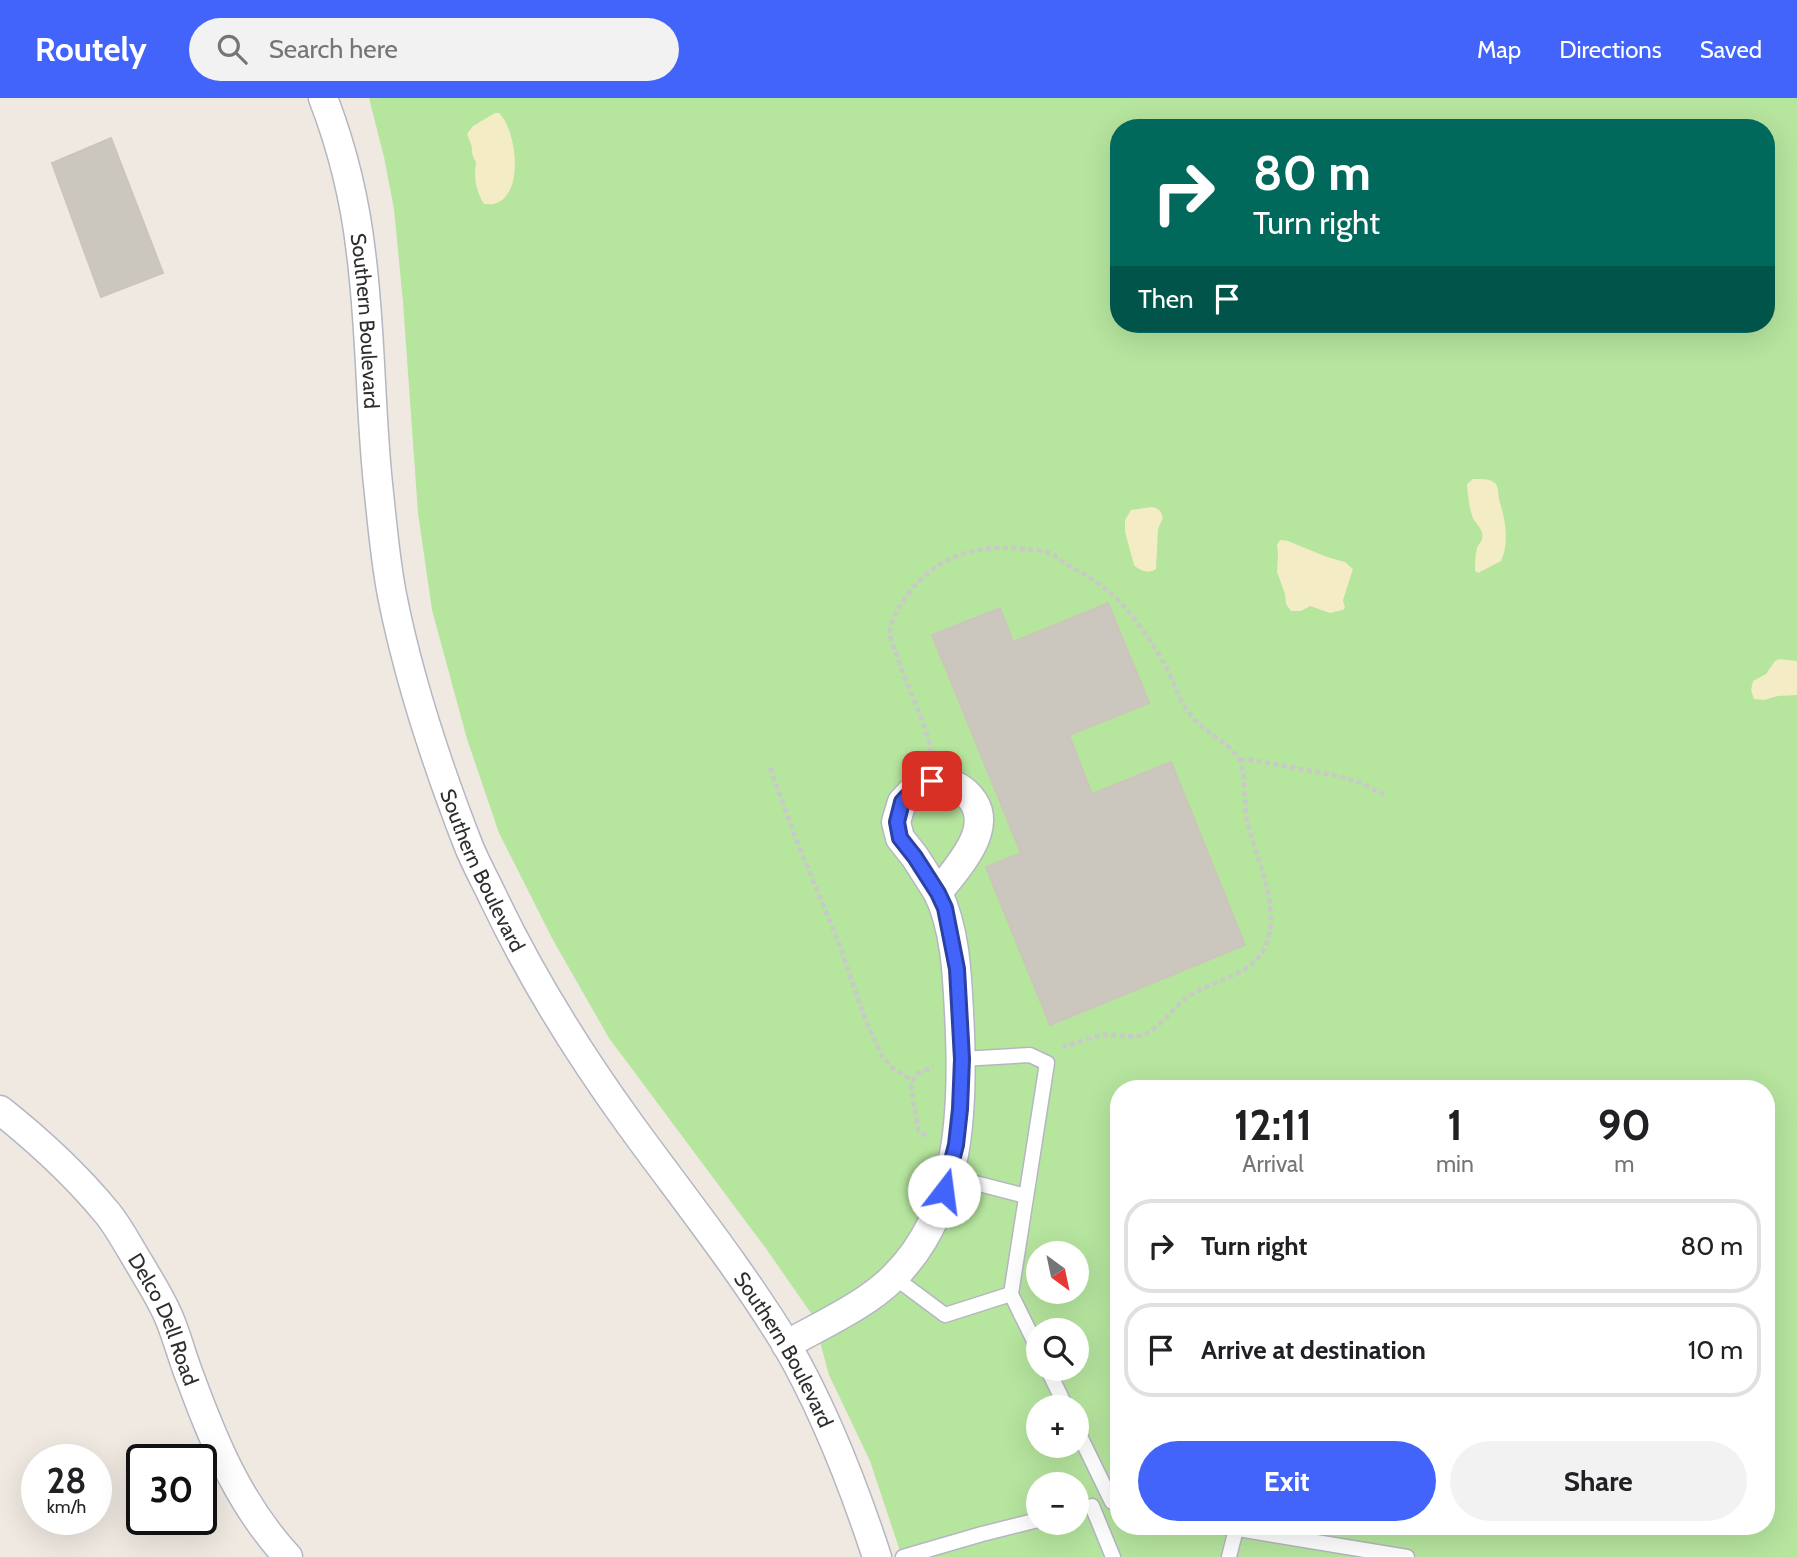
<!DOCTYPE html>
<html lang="en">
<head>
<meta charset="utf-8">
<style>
	body { margin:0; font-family:Cabin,sans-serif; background:#f2f2f2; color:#202124; height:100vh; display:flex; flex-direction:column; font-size:26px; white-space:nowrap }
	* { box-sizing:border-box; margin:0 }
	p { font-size:23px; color:#757577 }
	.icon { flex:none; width:38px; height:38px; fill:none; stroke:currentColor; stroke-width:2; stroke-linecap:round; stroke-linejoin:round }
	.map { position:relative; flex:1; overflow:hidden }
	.panel { position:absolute; left:1110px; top:982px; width:665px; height:455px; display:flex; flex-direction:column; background:#fff; border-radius:28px; box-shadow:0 7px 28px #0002 }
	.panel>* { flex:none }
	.hud { position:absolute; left:1110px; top:21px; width:665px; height:214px; border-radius:28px; box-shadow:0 7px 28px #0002; background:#00695c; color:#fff; overflow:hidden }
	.needle { width:46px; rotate:147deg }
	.tools { position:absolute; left:1026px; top:1143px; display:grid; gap:14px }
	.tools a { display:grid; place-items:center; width:63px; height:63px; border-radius:50%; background:#fff; box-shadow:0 7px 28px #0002; font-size:35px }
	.speed { position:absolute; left:21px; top:1346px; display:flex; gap:14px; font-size:35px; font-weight:700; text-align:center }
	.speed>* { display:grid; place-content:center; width:91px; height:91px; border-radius:50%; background:#fff; box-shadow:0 7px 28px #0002; line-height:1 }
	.speed small { font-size:18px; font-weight:400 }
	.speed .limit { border:4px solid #111; border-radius:10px; background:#fff; color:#111 }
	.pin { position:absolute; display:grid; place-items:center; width:60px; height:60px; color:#fff; margin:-30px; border-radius:14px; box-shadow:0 4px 10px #0006 }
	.me { position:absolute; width:77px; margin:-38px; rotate:15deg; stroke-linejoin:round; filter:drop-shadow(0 0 5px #0008) }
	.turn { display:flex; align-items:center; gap:24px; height:147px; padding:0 28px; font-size:32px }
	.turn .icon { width:91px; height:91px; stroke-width:2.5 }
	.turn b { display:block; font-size:49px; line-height:60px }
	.then { display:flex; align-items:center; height:66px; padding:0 28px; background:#0003; gap:14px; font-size:26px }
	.eta { display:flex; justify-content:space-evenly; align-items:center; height:119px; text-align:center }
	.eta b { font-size:42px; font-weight:700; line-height:49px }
	.primary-button { display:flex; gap:14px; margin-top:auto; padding:14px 28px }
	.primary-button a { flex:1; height:80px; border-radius:42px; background:#4264fb; color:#fff; font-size:28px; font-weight:700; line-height:80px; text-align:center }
	.primary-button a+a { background:#f2f2f2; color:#202124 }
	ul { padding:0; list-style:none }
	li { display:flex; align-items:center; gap:21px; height:94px; margin:0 14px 10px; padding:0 14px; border:4px solid #e0e0e0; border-radius:28px }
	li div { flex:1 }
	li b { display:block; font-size:26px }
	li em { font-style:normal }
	header { display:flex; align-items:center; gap:42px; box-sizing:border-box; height:98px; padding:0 35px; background:#4264fb; color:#fff }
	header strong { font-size:33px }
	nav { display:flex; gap:38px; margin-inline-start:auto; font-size:24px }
	.search { width:490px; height:63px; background:#f2f2f2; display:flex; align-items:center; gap:18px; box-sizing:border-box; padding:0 24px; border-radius:38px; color:#757577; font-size:26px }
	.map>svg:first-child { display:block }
</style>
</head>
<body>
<header>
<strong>Routely</strong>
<div class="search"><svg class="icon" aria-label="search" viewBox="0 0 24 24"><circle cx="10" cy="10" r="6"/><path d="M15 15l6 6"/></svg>Search here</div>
<nav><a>Map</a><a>Directions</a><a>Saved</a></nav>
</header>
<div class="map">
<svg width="1797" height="1459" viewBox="0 0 1797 1459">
	<rect width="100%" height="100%" fill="#efe9e1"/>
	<path fill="#b6e59e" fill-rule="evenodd" d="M 369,0 L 1797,0 L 1797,1459 L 902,1459 L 870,1363 L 829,1277 L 813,1218 L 767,1152 L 609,940 L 553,842 L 499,735 L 467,641 L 432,512 L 418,415 L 403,204 L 394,111 L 384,59 ZM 1118,30 L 1766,30 L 1766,226 L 1118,226 ZM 1118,990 L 1766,990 L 1766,1428 L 1118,1428 ZM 1038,1155 L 1076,1155 L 1076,1194 L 1038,1194 ZM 1038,1232 L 1076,1232 L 1076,1270 L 1038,1270 ZM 1038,1309 L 1076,1309 L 1076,1348 L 1038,1348 ZM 1038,1386 L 1076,1386 L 1076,1424 L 1038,1424 Z"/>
	<g fill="#f3ecc5">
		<path d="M 495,15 L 499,15 C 519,34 526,112 484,106 C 475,90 474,81 476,64 C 473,60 471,54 472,49 L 467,36 L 473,28 Z"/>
		<path d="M 1473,381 C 1479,381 1490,380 1495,385 C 1499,389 1498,396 1499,401 C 1505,421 1510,443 1501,463 L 1478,475 L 1475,473 C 1475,466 1475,457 1477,450 C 1478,446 1482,444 1482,440 C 1484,431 1476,427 1473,420 C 1470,414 1467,393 1467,386 Z"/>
		<path d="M 1151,409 C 1159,410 1161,413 1163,420 L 1158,431 L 1156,471 C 1149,476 1140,473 1134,467 L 1125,434 L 1125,422 L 1131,412 Z"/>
		<polygon points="1280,442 1288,443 1327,459 1345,464 1353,471 1343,502 1345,510 1343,512 1330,515 1310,508 1301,513 1291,513 1286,506 1285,496 1277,474 1278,456 1277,447"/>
		<polygon points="1779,561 1797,563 1797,597 1778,598 1764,602 1754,601 1751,592 1753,583 1766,576 1775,563"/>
	</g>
	<g fill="#cbc7bf" stroke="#cbc5ba" stroke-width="2">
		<polygon points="111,40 163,175 101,199 52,65"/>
		<polygon points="1108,505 1149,605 1069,637 1092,696 1171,664 1245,847 1050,927 986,769 1021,755 932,537 1000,510 1013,544"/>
	</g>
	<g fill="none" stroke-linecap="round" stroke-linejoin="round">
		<g stroke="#b4b7c1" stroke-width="17">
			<g id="service">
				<polyline points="962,961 1030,957 1047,965 1011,1196 1038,1251"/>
				<polyline points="948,1078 1026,1098"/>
				<polyline points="894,1179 945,1217 1011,1196"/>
				<polyline points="1047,1270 1066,1309"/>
				<polyline points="1076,1330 1112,1404"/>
				<polyline points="1092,1408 1113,1459"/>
				<polyline points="1220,1428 1407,1459"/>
				<polyline points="903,1459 982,1436 1038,1422"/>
				<polyline points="1229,1459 1236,1431"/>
			</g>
		</g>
		<g stroke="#b4b7c1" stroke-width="31">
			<g id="minor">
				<path id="s1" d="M 323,0 C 342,49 355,102 361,155 C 371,231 370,309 378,386 C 382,423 385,461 392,497 C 409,583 437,667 469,749 C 476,766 485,782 493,799 C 531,879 577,953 629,1025 C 682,1098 739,1169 786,1246 C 825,1313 853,1386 877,1459"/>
				<path d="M 932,683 C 948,684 960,687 970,699 C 997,730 956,770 938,795 L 915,759 L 900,740 L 896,724 L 902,704 L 916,689 Z"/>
				<path id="s2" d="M 0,1012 C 39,1043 76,1077 108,1116 C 120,1131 129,1149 139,1165 C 150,1184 162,1202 170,1222 C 178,1242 183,1262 191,1282 C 215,1347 240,1407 288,1459"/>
				<path d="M 786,1247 C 821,1227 865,1208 894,1179 C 963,1110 964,1005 959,914 C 957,874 955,831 938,795"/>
			</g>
		</g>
		<g stroke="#c9c9c9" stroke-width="4.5" stroke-dasharray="5 3.5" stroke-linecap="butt">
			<path d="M 931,655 C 925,620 906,588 896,555 C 894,549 890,541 890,535 C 889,526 897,513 901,506 C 930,461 971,445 1023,451 C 1033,452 1046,452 1054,457 C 1057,459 1060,462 1063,464 C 1076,472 1091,479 1103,489 C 1129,509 1149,539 1165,567 C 1174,584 1179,603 1192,619 C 1205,635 1228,643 1239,661 C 1246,672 1244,707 1247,723 C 1256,761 1286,819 1261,856 C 1246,878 1210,884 1189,898 C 1173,909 1162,928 1145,936 C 1133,942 1116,935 1103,937 C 1089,939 1076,946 1063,949"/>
			<polyline points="1240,662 1247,661 1338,678 1361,685 1387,698"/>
			<polyline points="770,670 796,741 838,843 865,921 881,956 891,969 913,983"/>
			<polyline points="926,1038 918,1032 911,988 916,976 933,969"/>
		</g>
		<use href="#service" stroke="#fff" stroke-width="14"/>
		<use href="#minor" stroke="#fff" stroke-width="28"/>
	</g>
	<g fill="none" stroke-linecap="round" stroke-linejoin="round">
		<g stroke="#2b41a3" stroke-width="18">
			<polyline id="route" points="932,683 916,689 902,704 897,724 900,740 915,759 938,795 945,810 957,871 962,961 960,1011 956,1047 944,1093"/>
		</g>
		<use href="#route" stroke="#4264fb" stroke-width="12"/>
	</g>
	<g text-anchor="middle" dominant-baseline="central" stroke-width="7" stroke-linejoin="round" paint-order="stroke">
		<g font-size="21" fill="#2e2e2e" stroke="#fff">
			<text stroke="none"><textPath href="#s1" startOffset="228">Southern Boulevard</textPath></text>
			<text stroke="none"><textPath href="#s1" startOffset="794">Southern Boulevard</textPath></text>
			<text stroke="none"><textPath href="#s2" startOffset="270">Delco Dell Road</textPath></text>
			<text stroke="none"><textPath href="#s1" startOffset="1362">Southern Boulevard</textPath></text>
		</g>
	</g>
</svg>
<div class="tools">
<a><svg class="needle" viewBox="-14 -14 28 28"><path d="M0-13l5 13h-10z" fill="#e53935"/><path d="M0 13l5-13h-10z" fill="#757577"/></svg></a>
<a><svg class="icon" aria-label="search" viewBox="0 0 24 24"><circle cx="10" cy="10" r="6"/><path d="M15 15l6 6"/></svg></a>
<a>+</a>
<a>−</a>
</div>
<div class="speed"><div>28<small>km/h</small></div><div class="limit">30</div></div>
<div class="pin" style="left:932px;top:683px;background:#d93025"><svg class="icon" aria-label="arrive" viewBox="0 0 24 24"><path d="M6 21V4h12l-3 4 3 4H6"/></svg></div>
<svg class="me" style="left:944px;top:1093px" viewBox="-20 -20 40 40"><circle r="19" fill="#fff"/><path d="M0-13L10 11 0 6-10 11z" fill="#4264fb"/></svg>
<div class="hud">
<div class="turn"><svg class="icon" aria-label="right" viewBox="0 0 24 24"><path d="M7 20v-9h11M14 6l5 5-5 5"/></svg><div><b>80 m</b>Turn right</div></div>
<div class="then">Then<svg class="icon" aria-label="arrive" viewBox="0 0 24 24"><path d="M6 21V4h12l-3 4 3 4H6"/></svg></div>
</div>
<section class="panel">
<div class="eta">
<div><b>12:11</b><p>Arrival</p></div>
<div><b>1</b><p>min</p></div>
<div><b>90</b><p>m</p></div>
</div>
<ul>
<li><svg class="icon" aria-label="right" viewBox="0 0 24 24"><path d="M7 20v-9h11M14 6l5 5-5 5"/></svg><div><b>Turn right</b></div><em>80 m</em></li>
<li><svg class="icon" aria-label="arrive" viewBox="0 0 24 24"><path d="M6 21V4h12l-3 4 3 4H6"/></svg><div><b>Arrive at destination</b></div><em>10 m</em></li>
</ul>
<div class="primary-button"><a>Exit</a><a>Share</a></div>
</section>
</div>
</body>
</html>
